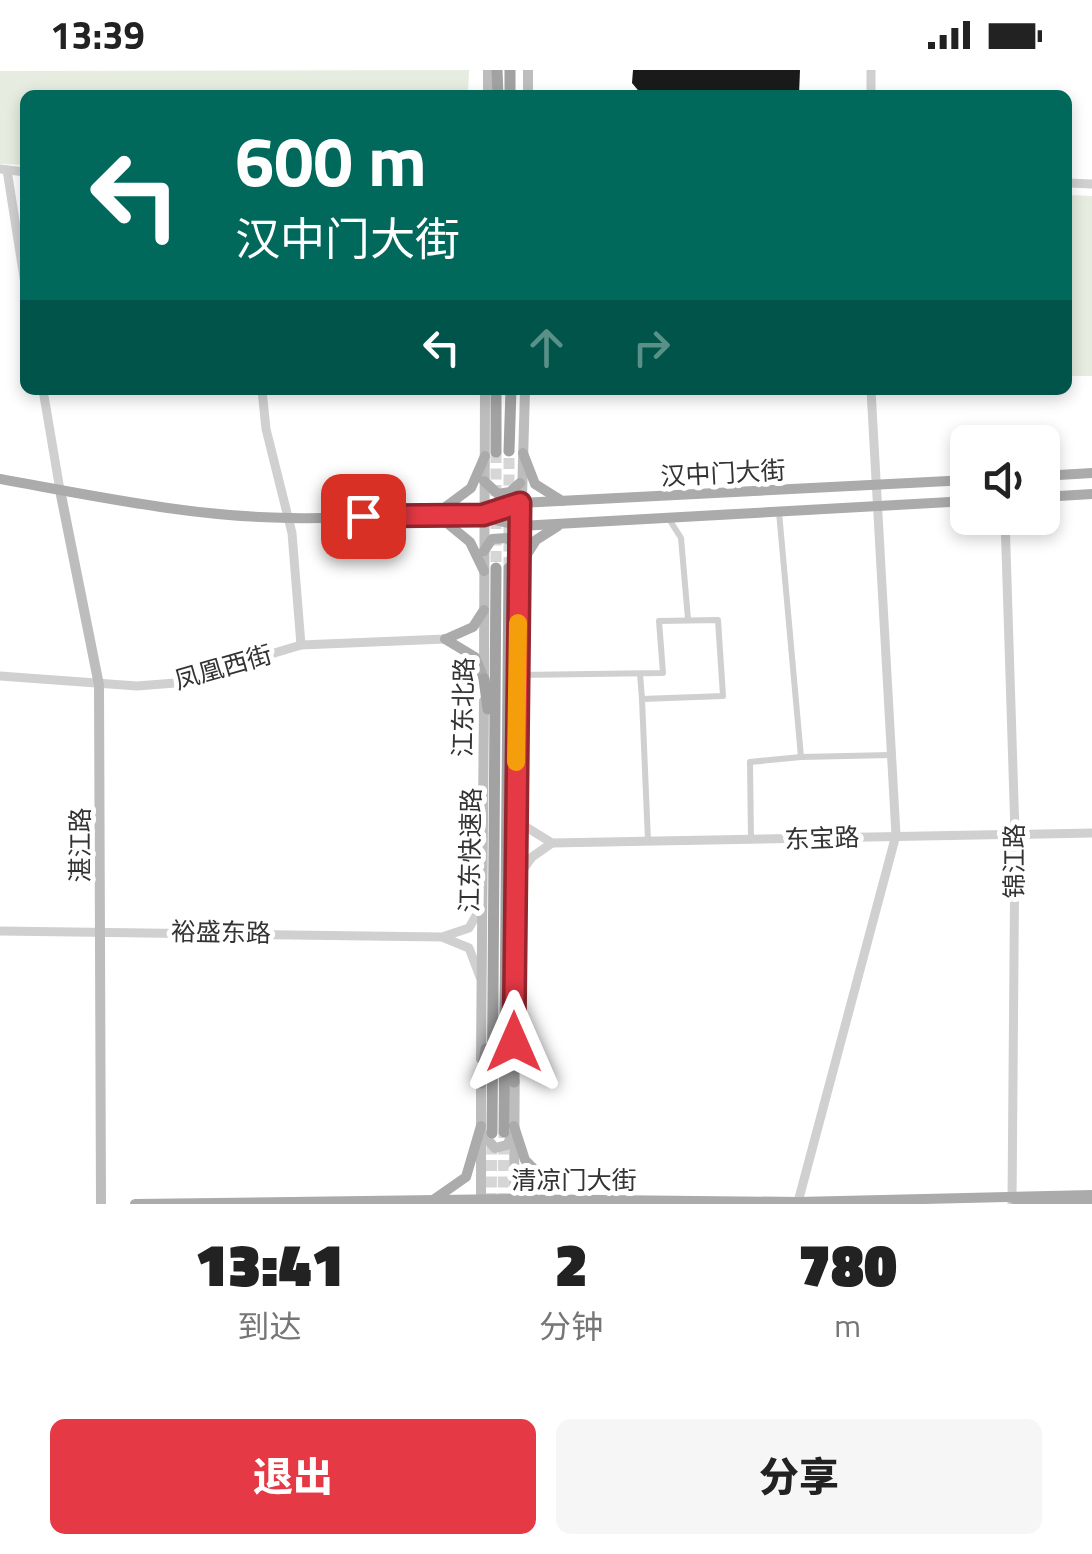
<!DOCTYPE html>
<html lang="zh">
<head>
<meta charset="utf-8">
<style>
	body { margin:0; font-family:"Titillium Web","Noto Sans SC",sans-serif; background:#f6f6f6; color:#222; height:100vh; display:flex; flex-direction:column; font-size:38px; white-space:nowrap }
	* { box-sizing:border-box; margin:0 }
	p { font-size:32px; color:#767676 }
	.icon { flex:none; width:55px; height:55px; fill:none; stroke:currentColor; stroke-width:2; stroke-linecap:round; stroke-linejoin:round }
	.map { position:relative; height:1134px; overflow:hidden }
	.sheet { display:flex; flex-direction:column; background:#fff; flex:1 }
	.sheet>* { flex:none }
	.guide { position:absolute; left:20px; top:20px; width:1052px; height:305px; border-radius:15px; box-shadow:0 5px 15px #0003; background:#00695c; color:#fff; overflow:hidden }
	.fabs { position:absolute; left:950px; top:355px; display:grid; gap:20px }
	.fabs a { display:grid; place-items:center; width:110px; height:110px; border-radius:15px; background:#fff; box-shadow:0 5px 15px #0003; font-size:50px }
	.pin { position:absolute; display:grid; place-items:center; width:85px; height:85px; color:#fff; margin:-42px; border-radius:20px; box-shadow:0 5px 15px #0006 }
	.me { position:absolute; width:110px; margin:-55px; rotate:0deg; stroke-linejoin:round; filter:drop-shadow(0 0 8px #0008) }
	.turn { display:flex; align-items:center; gap:35px; height:210px; padding:0 50px; font-size:45px }
	.turn .icon { width:130px; height:130px; stroke-width:2.5 }
	.turn b { display:block; font-size:70px; line-height:85px }
	.lanes { display:flex; align-items:center; height:95px; padding:0 50px; background:#0003; justify-content:center; gap:50px; direction:ltr }
	.lanes .off { opacity:.35 }
	.eta { display:flex; justify-content:space-evenly; align-items:center; height:170px; text-align:center }
	.eta b { font-size:60px; font-weight:800; line-height:70px }
	.action { display:flex; gap:20px; margin-top:auto; padding:20px 50px }
	.action a { flex:1; height:115px; border-radius:15px; background:#e63946; color:#fff; font-size:40px; font-weight:800; line-height:115px; text-align:center }
	.action a+a { background:#f6f6f6; color:#222 }
	.status { display:flex; justify-content:space-between; align-items:center; height:70px; padding:0 50px; background:#fff; direction:ltr }
	.status svg { height:28px; fill:currentColor }
	.map>svg:first-child { display:block }
</style>
</head>
<body>
<div class="status"><b>13:39</b><svg viewBox="0 0 49 12"><path d="M0 12V9h3v3zM5 12V6h3v6zM10 12V3h3v9zM15 12V0h3v12zM26 1h20v11H26zM47 4h2v5h-2z"/></svg></div>
<div class="map">
<svg width="1092" height="1134" viewBox="0 0 1092 1134">
	<rect width="100%" height="100%" fill="#fff"/>
	<g fill="#e6ecdf">
		<polygon points="469,0 468,25 25,25 25,95 0,94 0,1"/>
		<polygon points="1068,125 1092,126 1092,306 1068,306"/>
	</g>
	<polygon fill="#1a1a1a" points="633,0 800,0 799,25 642,25 632,13"/>
	<g fill="none" stroke-linecap="round" stroke-linejoin="round">
		<g stroke="#d6d6d6" stroke-width="11" stroke-dasharray="11 5.5" stroke-linecap="butt">
			<polyline points="496,382 496,498"/>
			<polyline points="509,498 509,381"/>
			<polyline points="491,1134 492,1068"/>
			<polyline points="503,1134 504,1062"/>
		</g>
		<g stroke="#d0d0d0" stroke-width="6">
			<polyline points="779,442 801,687 891,685"/>
			<polyline points="669,449 681,468 688,549"/>
			<polyline points="640,604 642,629"/>
			<polyline points="518,605 663,603 659,551 718,550 723,626 642,629 648,771"/>
			<polyline points="751,770 750,692 801,687"/>
		</g>
		<g stroke="#d0d0d0" stroke-width="9">
			<polyline points="871,25 871,0"/>
			<polyline points="0,99 25,102"/>
			<polyline points="7,100 25,214"/>
			<polyline points="1068,113 1092,114"/>
			<polyline points="43,320 60,420"/>
			<polyline points="262,320 266,359 292,463 301,575"/>
			<polyline points="1005,448 1015,763 1012,1134"/>
			<polyline points="0,606 137,616 175,613 301,575 445,569"/>
			<polyline points="517,744 523,755 552,773 1092,763"/>
			<polyline points="516,809 532,787 552,773"/>
			<polyline points="0,861 442,867 469,878 480,907"/>
			<polyline points="445,866 469,858 481,837"/>
			<polyline points="798,1132 896,765 871,320"/>
		</g>
		<g stroke="#bdbdbd" stroke-width="10">
			<polyline points="488,0 488,25"/>
			<polyline points="528,0 528,25"/>
			<polyline points="60,420 99,615 101,1134"/>
			<polyline points="484,609 485,320"/>
			<polyline points="481,989 484,631"/>
			<polyline points="482,1063 495,1078 507,1075 512,1066"/>
			<polyline points="514,1133 517,605 525,320"/>
			<polyline points="481,1134 481,1006"/>
		</g>
		<g stroke="#ababab" stroke-width="10">
			<polyline points="523,383 535,414 562,431"/>
			<polyline points="1042,406 1092,403"/>
			<path d="M 0,409 C 95,426 193,447 290,448 C 368,450 445,434 520,456 L 968,431"/>
			<polyline points="484,411 498,424 510,422 520,413"/>
			<polyline points="1042,427 1092,424"/>
			<polyline points="483,445 520,433 968,410"/>
			<polyline points="484,481 492,469 507,468 520,480"/>
			<polyline points="519,497 536,470 558,456"/>
			<polyline points="484,501 470,472 436,444 471,418 485,386"/>
			<polyline points="445,569 475,587 484,609"/>
			<polyline points="446,569 473,557 484,540"/>
			<polyline points="514,1056 525,1090 542,1107 552,1133"/>
			<polyline points="1012,1128 1024,1134 1092,1133"/>
			<polyline points="433,1130 466,1107 481,1056"/>
			<polyline points="135,1134 514,1129 798,1132 1092,1125"/>
		</g>
		<g stroke="#a2a2a2" stroke-width="11">
			<polyline points="497,0 498,25"/>
			<polyline points="510,25 510,0"/>
			<polyline points="509,381 511,320"/>
			<polyline points="496,382 496,320"/>
			<polyline points="484,609 488,639"/>
			<polyline points="511,987 514,1012"/>
			<polyline points="481,1013 486,979"/>
			<polyline points="504,1062 509,498"/>
			<polyline points="492,1063 496,498"/>
		</g>
	</g>
	<g fill="none" stroke-linecap="round" stroke-linejoin="round">
		<g stroke="#96252e" stroke-width="25">
			<polyline id="route" points="363,446 483,445 520,433 514,972"/>
		</g>
		<use href="#route" stroke="#e63946" stroke-width="18"/>
		<polyline stroke="#f59e0b" stroke-width="18" points="516,692 518,553"/>
	</g>
	<g text-anchor="middle" dominant-baseline="central" stroke-width="10" stroke-linejoin="round" paint-order="stroke">
		<g font-size="25" fill="#333" stroke="#fff">
			<text transform="translate(723 403) rotate(-3)">汉中门大街</text>
			<text transform="translate(223 597) rotate(-16)">凤凰西街</text>
			<text transform="translate(463 637) rotate(-89)">江东北路</text>
			<text transform="translate(822 768) rotate(-2)">东宝路</text>
			<text transform="translate(80 775) rotate(-90)">湛江路</text>
			<text transform="translate(470 780) rotate(-89)">江东快速路</text>
			<text transform="translate(1014 791) rotate(-90)">锦江路</text>
			<text transform="translate(221 862) rotate(1)">裕盛东路</text>
			<text x="574" y="1110">清凉门大街</text>
		</g>
	</g>
</svg>
<div class="fabs">
<a><svg class="icon" aria-label="sound" viewBox="0 0 24 24"><path d="M4 9h4l5-4v14l-5-4H4zM17 9q2 3 0 6"/></svg></a>
</div>
<div class="pin" style="left:363px;top:446px;background:#d93025"><svg class="icon" aria-label="arrive" viewBox="0 0 24 24"><path d="M6 21V4h12l-3 4 3 4H6"/></svg></div>
<svg class="me" style="left:514px;top:972px" viewBox="-20 -20 40 40"><path d="M0-17L14 15 0 8-14 15z" fill="#e63946" stroke="#fff" stroke-width="4"/></svg>
<div class="guide">
<div class="turn"><svg class="icon" aria-label="left" viewBox="0 0 24 24"><path d="M17 20v-9H6M10 6l-5 5 5 5"/></svg><div><b>600 m</b>汉中门大街</div></div>
<div class="lanes"><svg class="icon" aria-label="left" viewBox="0 0 24 24"><path d="M17 20v-9H6M10 6l-5 5 5 5"/></svg><svg class="icon off" aria-label="ahead" viewBox="0 0 24 24"><path d="M12 20V5M6 11l6-6 6 6"/></svg><svg class="icon off" aria-label="right" viewBox="0 0 24 24"><path d="M7 20v-9h11M14 6l5 5-5 5"/></svg></div>
</div>
</div>
<section class="sheet">
<div class="eta">
<div><b>13:41</b><p>到达</p></div>
<div><b>2</b><p>分钟</p></div>
<div><b>780</b><p>m</p></div>
</div>
<div class="action"><a>退出</a><a>分享</a></div>
</section>
</body>
</html>
